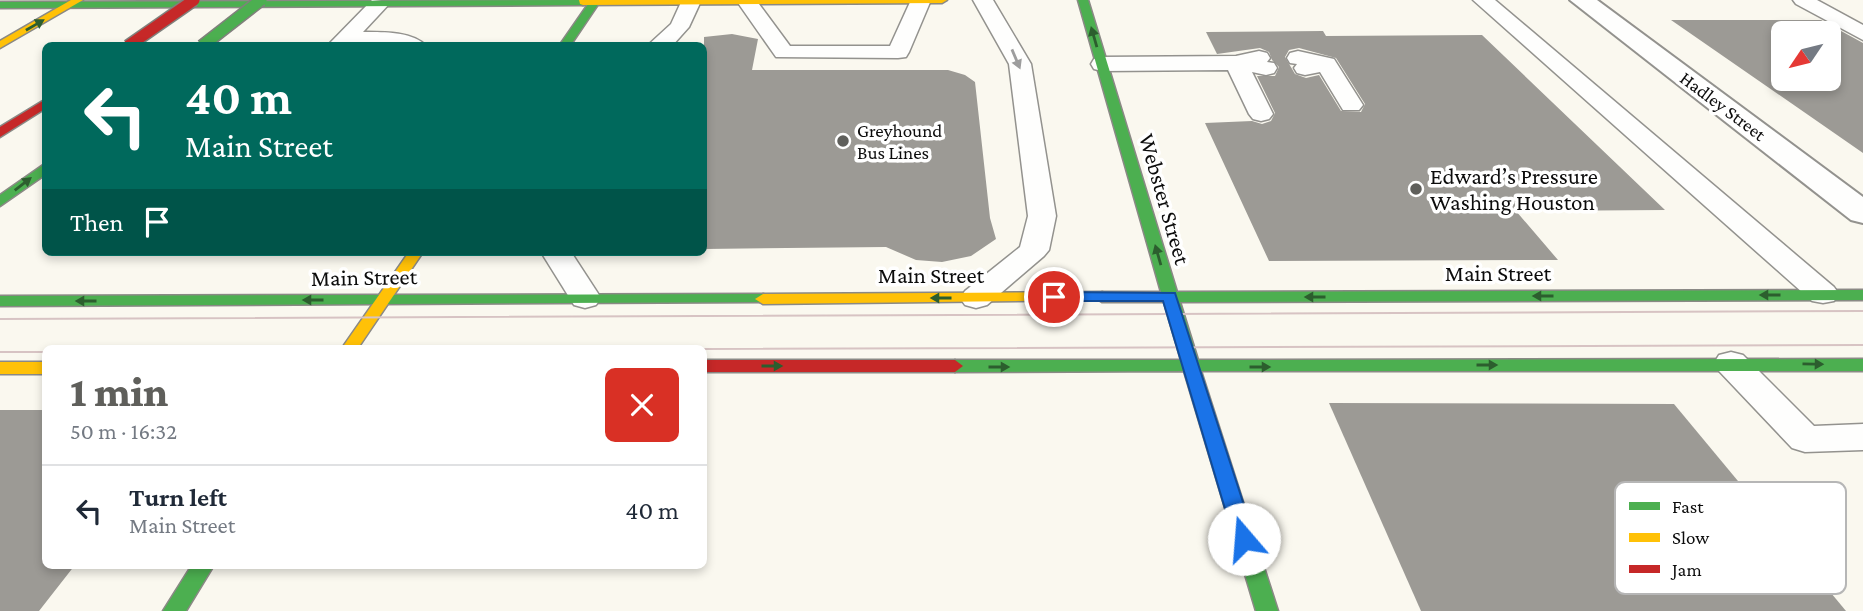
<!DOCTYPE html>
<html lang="en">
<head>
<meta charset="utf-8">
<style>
	body { margin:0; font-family:"Crimson Pro",serif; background:#f6f6f7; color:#1f2937; height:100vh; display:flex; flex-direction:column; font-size:26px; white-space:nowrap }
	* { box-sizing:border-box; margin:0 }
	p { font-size:23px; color:#747a83 }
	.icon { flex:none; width:38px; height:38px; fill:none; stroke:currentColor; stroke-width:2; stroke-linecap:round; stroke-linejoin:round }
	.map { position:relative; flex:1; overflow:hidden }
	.sheet { position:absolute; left:42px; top:345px; width:665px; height:224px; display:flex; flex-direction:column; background:#fff; border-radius:10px; box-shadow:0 4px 10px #0003 }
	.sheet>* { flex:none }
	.guide { position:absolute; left:42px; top:42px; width:665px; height:214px; border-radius:10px; box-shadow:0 4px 10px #0003; background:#00695c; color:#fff; overflow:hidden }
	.needle { width:46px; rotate:235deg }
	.controls { position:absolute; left:1771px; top:21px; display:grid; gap:14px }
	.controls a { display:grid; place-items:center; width:70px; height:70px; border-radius:10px; background:#fff; box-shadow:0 4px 10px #0003; font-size:35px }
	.pin { position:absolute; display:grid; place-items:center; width:60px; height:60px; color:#fff; margin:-30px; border:4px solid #fff; border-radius:50%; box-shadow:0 2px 7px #0007 }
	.me { position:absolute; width:77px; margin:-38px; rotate:342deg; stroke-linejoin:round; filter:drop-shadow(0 0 5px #0008) }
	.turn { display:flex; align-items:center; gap:24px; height:147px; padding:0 28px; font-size:32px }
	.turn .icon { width:91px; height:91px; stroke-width:2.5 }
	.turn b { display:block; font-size:49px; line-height:60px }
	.then { display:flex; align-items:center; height:66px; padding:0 28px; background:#0003; gap:14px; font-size:26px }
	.round { display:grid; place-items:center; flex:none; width:74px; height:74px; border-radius:10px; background:#f6f6f7 }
	.head { display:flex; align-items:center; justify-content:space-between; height:119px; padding:0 28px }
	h1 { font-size:42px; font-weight:800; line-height:52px; color:#5f5f5b }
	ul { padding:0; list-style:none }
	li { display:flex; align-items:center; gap:21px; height:91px; padding:0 28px; border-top:2px solid #e0e1e3 }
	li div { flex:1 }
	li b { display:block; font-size:26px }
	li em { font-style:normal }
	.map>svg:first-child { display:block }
</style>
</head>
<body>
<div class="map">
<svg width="1863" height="611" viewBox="0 0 1863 611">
	<rect width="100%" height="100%" fill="#faf8ef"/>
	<g fill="#9c9a95" fill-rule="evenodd">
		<path d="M 1671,20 L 1821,20 L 1863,43 L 1863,153 ZM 1783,33 L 1829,33 L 1829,79 L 1783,79 Z"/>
		<path d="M 1323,31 L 1326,36 L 1482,35 L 1665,210 L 1516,211 L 1558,260 L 1269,261 L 1205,123 L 1252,121 L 1262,124 L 1271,121 L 1275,113 L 1257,76 L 1275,76 L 1279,67 L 1272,60 L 1269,52 L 1260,48 L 1217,54 L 1206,32 ZM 1299,48 L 1336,58 L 1365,104 L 1361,112 L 1341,111 L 1319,75 L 1306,78 L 1295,74 L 1285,57 L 1289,50 Z"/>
		<polygon points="732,34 758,39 752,70 948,70 965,75 975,82 990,218 996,239 971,256 942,262 916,260 886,247 704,249 704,37"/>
		<polygon points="1329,403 1674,404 1846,611 1421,611"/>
		<polygon points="0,410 46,410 46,565 75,565 39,611 0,611"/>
	</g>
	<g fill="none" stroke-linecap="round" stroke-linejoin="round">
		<g stroke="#93928e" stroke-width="3">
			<g id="lane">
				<path d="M 372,0 L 391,2 L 363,32 C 381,32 413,31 426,46 L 327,46 Z"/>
				<polygon points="682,0 701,1 689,27 672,46 647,46 671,24"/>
				<polygon points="736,0 756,0 790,46 890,46 911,0 931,0 909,52 906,57 898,58 776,57"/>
				<polygon points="973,0 993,0 1031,64 1056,216 1049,250 1044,256 987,305 976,308 965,305 960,298 965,291 1020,247 1028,216 1009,64"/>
				<polygon points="1473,0 1495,0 1834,287 1839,294 1834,301 1823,303 1812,301"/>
				<polygon points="1793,0 1817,0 1863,25 1863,40 1796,4"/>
				<polygon points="1259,51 1267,53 1270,58 1267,62 1274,63 1277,68 1274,73 1266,75 1252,72 1273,114 1269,119 1261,121 1253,119 1249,114 1228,70 1102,71 1094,69 1091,64 1094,59 1102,57 1236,56"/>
				<polygon points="1298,51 1334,59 1363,105 1359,110 1343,110 1320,72 1305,75 1297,73 1294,68 1297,64 1290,63 1287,58 1290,53"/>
				<polygon points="541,252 571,252 601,298 596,305 585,308 574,305"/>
				<polygon points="1731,352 1743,355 1814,426 1863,424 1863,450 1805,452 1792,448 1719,371 1714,363 1719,355"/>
			</g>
		</g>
		<g stroke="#93928e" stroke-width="4">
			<polygon id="street" points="1570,0 1597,0 1863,197 1863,223 1851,220"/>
		</g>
		<g stroke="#8a8985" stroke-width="3">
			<g id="fast">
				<polygon points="587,0 586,4 583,5 0,8 0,2"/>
				<polygon points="591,0 601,0 570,46 559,46"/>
				<polygon points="1078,0 1088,0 1177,292 1863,290 1863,300 1180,302 1198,360 1863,359 1863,371 1201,371 1278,611 1256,611 1184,371 955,372 947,366 955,360 1181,360 1164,302 1102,302 1094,297 1102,292 1161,292"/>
				<polygon points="46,163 46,174 0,206 0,195"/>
				<polygon points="763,294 769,296 771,299 769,302 0,306 0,296"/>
				<polygon points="192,565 214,565 186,611 163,611"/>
			</g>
		</g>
		<g stroke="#8a8985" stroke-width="3">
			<g id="slow">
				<polygon points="71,0 83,0 0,48 0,41"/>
				<polygon points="579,0 947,0 942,3 583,5 580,4"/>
				<polygon points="409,252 423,252 358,348 342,348"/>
				<polygon points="1102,292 1108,294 1110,297 1108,300 763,304 755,299 763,294"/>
				<rect x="0" y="362" width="46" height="12"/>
			</g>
		</g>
		<g stroke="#8a8985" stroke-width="3">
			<g id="jam">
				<polygon points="46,99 46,108 0,137 0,127"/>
				<polygon points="704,360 955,360 963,366 955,372 704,372"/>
			</g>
		</g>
		<use href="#lane" fill="#fefefd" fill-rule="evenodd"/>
		<use href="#street" fill="#fefefd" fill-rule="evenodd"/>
		<use href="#fast" fill="#4caf50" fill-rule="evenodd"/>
		<use href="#slow" fill="#ffc107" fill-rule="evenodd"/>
		<use href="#jam" fill="#c62828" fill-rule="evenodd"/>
		<g stroke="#d7c3c3" stroke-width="2">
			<polyline points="0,319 1863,311"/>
			<polyline points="704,349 1863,345"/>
			<polyline points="0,352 46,352"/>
		</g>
		<g stroke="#80807c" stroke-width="14" stroke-linecap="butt">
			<polyline id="fast-bridge" points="202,46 261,0"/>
		</g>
		<g stroke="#80807c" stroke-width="14" stroke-linecap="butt">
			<polyline id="jam-bridge" points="128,46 194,0"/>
		</g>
		<use href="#fast-bridge" stroke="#4caf50" stroke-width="11"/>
		<use href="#jam-bridge" stroke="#c62828" stroke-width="11"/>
	</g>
	<defs><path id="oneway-solid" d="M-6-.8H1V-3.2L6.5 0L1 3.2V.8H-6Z" transform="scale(1.75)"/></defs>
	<g fill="#2c5e2e">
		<use href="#oneway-solid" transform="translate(35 25) rotate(-30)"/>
		<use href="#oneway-solid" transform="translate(1094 37) rotate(-106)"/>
		<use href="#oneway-solid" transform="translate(23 184) rotate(-38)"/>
		<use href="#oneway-solid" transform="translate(1158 255) rotate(-106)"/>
		<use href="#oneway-solid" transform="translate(1770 295) rotate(180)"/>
		<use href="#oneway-solid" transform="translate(1543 296) rotate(180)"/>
		<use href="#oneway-solid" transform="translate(1315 297) rotate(180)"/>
		<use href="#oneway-solid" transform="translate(941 298) rotate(180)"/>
		<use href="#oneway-solid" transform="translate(313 300) rotate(180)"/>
		<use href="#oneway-solid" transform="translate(86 301) rotate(180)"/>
		<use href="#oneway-solid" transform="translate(1813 364) rotate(1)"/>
		<use href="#oneway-solid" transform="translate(1487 365)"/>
		<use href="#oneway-solid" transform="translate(772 366)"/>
		<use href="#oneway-solid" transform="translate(999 367)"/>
		<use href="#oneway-solid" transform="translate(1260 367)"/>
	</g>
	<use fill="#9d9d9d" href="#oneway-solid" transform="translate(1016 59) rotate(67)"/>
	<polygon fill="#1a73e8" stroke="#114b97" stroke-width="2" points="1054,292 1175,293 1255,539 1252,545 1244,548 1237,545 1234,539 1163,301 1048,301 1046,297 1048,294"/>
	<g fill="#5f5f5b" stroke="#fff" stroke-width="2.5">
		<circle cx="843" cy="141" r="7"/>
		<circle cx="1416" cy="189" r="7"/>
	</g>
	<g text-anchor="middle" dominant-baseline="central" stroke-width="7" stroke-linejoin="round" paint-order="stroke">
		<g font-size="19" fill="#0c0c0c" stroke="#fff">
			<text transform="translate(1723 106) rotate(37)">Hadley Street</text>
		</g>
		<g font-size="19" fill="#0c0c0c" stroke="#fff" text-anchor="start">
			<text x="857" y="130">Greyhound<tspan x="857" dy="22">Bus Lines</tspan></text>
		</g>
		<g font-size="23" fill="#0c0c0c" stroke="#fff" text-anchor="start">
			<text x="1430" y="176">Edward’s Pressure<tspan x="1430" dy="26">Washing Houston</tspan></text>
		</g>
		<g font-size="23" fill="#0c0c0c" stroke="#fff">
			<text transform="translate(1165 199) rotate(74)">Webster Street</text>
			<text x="1498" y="273">Main Street</text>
			<text x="931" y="275">Main Street</text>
			<text transform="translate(364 277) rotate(-1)">Main Street</text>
		</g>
	</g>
	<rect x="1615" y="482" width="231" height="112" rx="10" fill="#fff" stroke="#b6b6b6" stroke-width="2"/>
	<rect x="1629" y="502" width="31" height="8" fill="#4caf50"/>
	<rect x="1629" y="533" width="31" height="9" fill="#ffc107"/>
	<rect x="1629" y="565" width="31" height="8" fill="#c62828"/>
	<g font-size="19" fill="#0c0c0c">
		<text x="1672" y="513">Fast</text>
		<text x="1672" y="544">Slow</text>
		<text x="1672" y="576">Jam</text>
	</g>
</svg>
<div class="controls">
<a><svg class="needle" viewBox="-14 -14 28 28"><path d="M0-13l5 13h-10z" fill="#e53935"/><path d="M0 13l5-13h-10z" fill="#747a83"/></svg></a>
</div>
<div class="pin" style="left:1054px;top:297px;background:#d93025"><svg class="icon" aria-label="arrive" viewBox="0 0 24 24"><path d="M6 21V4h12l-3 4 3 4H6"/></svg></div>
<svg class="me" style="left:1244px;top:539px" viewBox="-20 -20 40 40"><circle r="19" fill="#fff"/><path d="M0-13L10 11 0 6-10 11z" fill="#1a73e8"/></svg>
<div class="guide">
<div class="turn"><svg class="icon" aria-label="left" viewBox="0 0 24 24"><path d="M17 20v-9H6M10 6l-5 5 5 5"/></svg><div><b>40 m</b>Main Street</div></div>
<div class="then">Then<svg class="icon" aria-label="arrive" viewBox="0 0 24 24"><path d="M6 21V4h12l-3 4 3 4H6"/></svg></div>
</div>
<section class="sheet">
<div class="head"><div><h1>1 min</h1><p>50 m · 16:32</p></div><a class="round" style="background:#d93025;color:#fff"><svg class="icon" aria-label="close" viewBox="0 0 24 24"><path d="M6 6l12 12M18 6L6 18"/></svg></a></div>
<ul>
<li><svg class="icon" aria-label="left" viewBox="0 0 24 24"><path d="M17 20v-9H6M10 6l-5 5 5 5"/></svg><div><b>Turn left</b><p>Main Street</p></div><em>40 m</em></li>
</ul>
</section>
</div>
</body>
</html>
